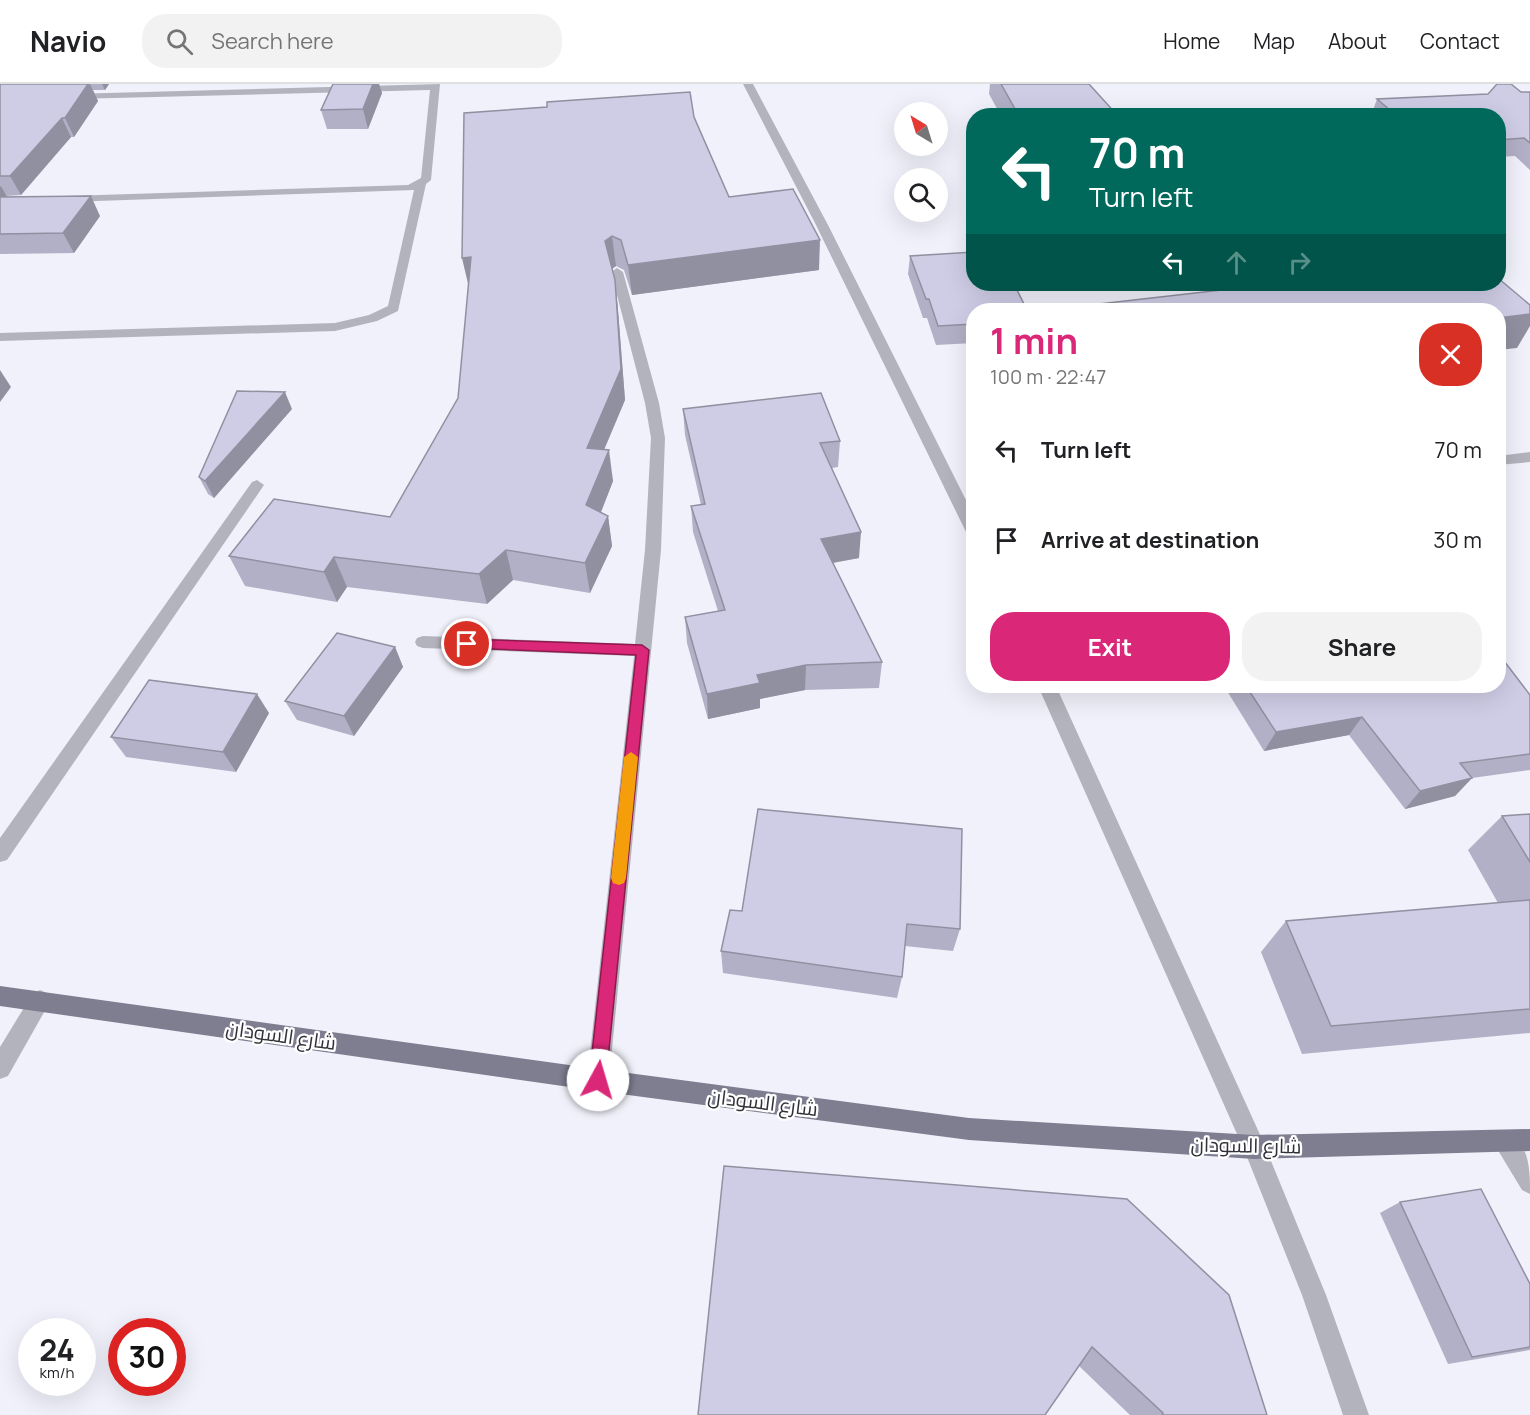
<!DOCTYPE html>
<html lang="en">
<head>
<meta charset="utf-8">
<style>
	body { margin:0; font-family:Manrope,Cairo,sans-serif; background:#f2f2f2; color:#202124; height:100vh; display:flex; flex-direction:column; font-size:22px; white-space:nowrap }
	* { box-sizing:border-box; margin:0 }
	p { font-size:20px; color:#757577 }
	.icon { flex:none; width:33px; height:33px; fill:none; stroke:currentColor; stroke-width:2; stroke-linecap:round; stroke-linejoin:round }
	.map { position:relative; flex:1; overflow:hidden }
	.drawer { position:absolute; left:966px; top:219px; width:540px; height:390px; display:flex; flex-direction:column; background:#fff; border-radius:24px; box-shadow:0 6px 24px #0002 }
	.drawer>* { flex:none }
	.hud { position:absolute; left:966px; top:24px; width:540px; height:183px; border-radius:24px; box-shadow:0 6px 24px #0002; background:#00695c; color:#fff; overflow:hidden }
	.needle { width:39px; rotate:322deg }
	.fabs { position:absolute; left:894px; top:18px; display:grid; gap:12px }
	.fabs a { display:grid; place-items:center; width:54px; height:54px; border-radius:50%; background:#fff; box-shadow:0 6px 24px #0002; font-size:30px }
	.speed { position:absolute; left:18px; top:1234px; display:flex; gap:12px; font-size:30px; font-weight:700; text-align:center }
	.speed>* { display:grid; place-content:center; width:78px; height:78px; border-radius:50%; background:#fff; box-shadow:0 6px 24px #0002; line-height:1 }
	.speed small { font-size:15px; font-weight:400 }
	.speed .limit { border:9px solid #d22; background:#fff; color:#111 }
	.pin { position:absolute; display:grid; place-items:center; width:51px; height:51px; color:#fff; margin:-26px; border:3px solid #fff; border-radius:50%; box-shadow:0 2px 6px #0007 }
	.me { position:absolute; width:66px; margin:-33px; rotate:6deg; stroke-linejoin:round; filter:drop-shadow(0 0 4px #0008) }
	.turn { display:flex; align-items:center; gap:21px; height:126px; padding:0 24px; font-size:27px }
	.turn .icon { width:78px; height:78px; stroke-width:2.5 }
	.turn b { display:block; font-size:42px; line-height:51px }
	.lanes { display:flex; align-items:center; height:57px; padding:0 24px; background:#0003; justify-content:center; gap:30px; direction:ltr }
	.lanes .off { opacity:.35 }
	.round { display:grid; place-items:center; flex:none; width:63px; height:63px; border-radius:24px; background:#f2f2f2 }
	.overview { display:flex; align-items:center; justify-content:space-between; height:102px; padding:0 24px }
	h1 { font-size:36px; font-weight:700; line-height:45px; color:#db2777 }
	.button { display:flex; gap:12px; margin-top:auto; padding:12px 24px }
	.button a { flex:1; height:69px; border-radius:24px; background:#db2777; color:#fff; font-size:24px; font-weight:700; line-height:69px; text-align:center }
	.button a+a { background:#f2f2f2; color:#202124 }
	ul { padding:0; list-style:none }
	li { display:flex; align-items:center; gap:18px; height:90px; padding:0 24px }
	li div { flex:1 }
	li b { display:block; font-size:22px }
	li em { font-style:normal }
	header { display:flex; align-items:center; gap:36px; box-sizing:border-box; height:84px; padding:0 30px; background:#fff; border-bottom:2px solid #e0e0e0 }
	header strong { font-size:28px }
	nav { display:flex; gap:33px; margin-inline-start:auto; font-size:21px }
	.search { width:420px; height:54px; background:#f2f2f2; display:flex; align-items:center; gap:15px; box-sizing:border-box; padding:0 21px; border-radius:24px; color:#757577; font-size:22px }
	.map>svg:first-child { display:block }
</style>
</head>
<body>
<header>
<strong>Navio</strong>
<div class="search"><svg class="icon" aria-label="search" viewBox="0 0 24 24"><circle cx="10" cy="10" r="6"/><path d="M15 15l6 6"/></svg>Search here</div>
<nav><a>Home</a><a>Map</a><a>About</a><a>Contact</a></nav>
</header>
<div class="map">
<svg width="1530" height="1331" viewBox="0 0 1530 1331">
	<rect width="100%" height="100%" fill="#f1f1fb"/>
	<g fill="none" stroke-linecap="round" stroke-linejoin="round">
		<g fill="#b3b3bd" fill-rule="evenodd">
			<polygon points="440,0 431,96 426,100 398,227 377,237 335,247 0,257 0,249 335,239 369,231 388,222 414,106 68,118 63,115 68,112 408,101 421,94 430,6 73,15 70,14 70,10"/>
			<polygon points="743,0 753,0 828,141 974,432 974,453 966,448 816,141"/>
			<polygon points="617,184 623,188 659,319 665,354 661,466 609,996 606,1004 598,1007 590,1004 587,996 634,572 423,564 417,562 415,558 417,554 423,552 635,560 645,466 651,354 645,319 611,188"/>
			<polygon points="1530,368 1530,378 1498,381 1498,372"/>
			<polygon points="257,396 264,401 262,404 7,776 0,778 0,754 252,398"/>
			<polygon points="1038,602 1056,602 1262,1055 1326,1211 1369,1331 1343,1331 1302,1211 1245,1068"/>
			<polygon points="40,906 47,909 51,916 47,923 8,992 0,995 0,963 33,909"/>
			<path d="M 1504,1047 C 1530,1057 1530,1086 1530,1110 L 1522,1106 L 1493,1058 L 1496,1050 Z"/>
		</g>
		<polygon fill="#7f7e91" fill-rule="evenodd" points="0,902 598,985 969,1034 1254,1051 1530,1045 1530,1067 1254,1075 969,1056 598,1007 0,922"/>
	</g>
	<g fill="#b2b0c6">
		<polygon points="0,0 109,0 105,6 93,6 98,17 74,53 71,53 21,111 6,112 7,113 100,132 74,169 0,170"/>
		<polygon points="333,0 379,0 382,9 368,45 327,45 321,26"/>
		<polygon points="990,0 1089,0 1118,32 1001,32 989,10"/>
		<polygon points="1530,8 1530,86 1515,72 1498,73 1498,32 1371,32 1377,15"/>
		<polygon points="694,33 729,113 819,186 632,211 624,186 616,182 612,185 615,196 618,226 625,316 604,366 613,397 601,428 608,432 612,462 590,509 513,496 487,520 347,503 337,518 245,502 229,472 390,433"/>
		<polygon points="910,172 974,226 974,259 936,261 927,234 923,234 908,190"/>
		<polygon points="292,325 214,414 208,410 199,393"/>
		<polygon points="683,325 840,357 838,383 832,384 859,474 833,479 882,578 879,604 805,606 760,615 760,624 708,635 687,559 685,533 718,527 693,448 691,422 701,421 685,351"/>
		<polygon points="395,563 403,583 354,652 297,636 285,617"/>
		<polygon points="1224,602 1498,602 1530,611 1530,686 1472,694 1455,712 1405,725 1349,651 1264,667"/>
		<polygon points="269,629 236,688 126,673 111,653"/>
		<polygon points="758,725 960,845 953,867 905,862 902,893 897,914 723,889 721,867 742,827"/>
		<polygon points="1530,730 1530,949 1302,970 1261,868 1286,837 1498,819 1468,766 1502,732"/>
		<polygon points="1400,1118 1530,1200 1530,1266 1448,1280 1380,1129"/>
		<polygon points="1229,1211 1267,1331 1130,1331 1079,1282 698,1331"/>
	</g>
	<g fill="#9190a1">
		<polygon points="88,0 90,0 98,17 74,53 65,34"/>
		<polygon points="102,0 109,0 105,6"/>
		<polygon points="373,0 379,0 382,9 368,45 363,25"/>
		<polygon points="62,34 71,53 21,111 10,92"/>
		<polygon points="1,102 12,122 0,129 0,103"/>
		<polygon points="91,112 100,132 74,169 63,149"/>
		<polygon points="612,152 616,182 609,187 605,157"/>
		<polygon points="820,156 819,186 632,211 628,181"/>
		<polygon points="471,173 469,204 462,174"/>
		<polygon points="615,196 618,226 625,316 592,394 587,364"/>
		<polygon points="1530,230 1530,242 1517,264 1498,266 1498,234"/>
		<polygon points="0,286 11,303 0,318"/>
		<polygon points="285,308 292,325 214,414 205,397"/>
		<polygon points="609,366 613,397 592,451 586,421"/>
		<polygon points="608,432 612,462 590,509 585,479"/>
		<polygon points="861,448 859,474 820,481 821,455"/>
		<polygon points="506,466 513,496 487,520 479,490"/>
		<polygon points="334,473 347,503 337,518 324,488"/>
		<polygon points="395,563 403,583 354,652 344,632"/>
		<polygon points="806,581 805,606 760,615 760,624 708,635 707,610 757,591"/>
		<polygon points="257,610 269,629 236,688 223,668"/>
		<polygon points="1362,633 1349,651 1264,667 1276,648"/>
		<polygon points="1472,694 1455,712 1405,725 1420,707"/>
	</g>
	<g fill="#cfcde6" stroke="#9190a1" stroke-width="1.5">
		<polygon points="0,0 88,0 65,34 62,34 10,92 0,92"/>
		<polygon points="333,0 373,0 363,25 321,26"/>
		<polygon points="1001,0 1089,0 1118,32 1019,32"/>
		<polygon points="1497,0 1511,0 1521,8 1530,8 1530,59 1524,54 1498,56 1498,32 1397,32 1377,15 1488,10"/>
		<polygon points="690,8 694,33 729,113 793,105 820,156 628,181 621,156 612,152 605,157 615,196 621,285 587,364 609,366 586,421 608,432 585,479 506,466 479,490 334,473 324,488 229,472 274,415 390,433 458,314 471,173 462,174 464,29 547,23 547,18"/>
		<polygon points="91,112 63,149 0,150 0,113"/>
		<polygon points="974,168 974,200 1014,200 1027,226 974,226 974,240 938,242 929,215 926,215 910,172"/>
		<polygon points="1498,194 1530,221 1530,230 1498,234 1498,226 1046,226 1274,200 1498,200"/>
		<polygon points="237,307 285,308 205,397 199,393"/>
		<polygon points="821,309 840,357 820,359 861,448 821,455 882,578 806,581 757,591 760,599 707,610 685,533 725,526 691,422 705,420 683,325"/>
		<polygon points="337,549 395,563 344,632 285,617"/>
		<polygon points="1498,569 1530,611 1530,670 1460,679 1472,694 1420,707 1362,633 1276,648 1246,602 1498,602"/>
		<polygon points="149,596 257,610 223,668 111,653"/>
		<polygon points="758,725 962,745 960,845 907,840 902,893 721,867 730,826 742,827"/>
		<polygon points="1530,730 1530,778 1502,732"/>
		<polygon points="1530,816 1530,925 1331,942 1286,837"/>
		<polygon points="724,1082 1127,1115 1229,1211 1267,1331 1162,1331 1163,1329 1092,1263 1045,1331 698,1331"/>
		<polygon points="1481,1105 1530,1200 1530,1263 1472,1273 1400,1118"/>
	</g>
	<polygon fill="#db2777" stroke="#8e194d" stroke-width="1.5" points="467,555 642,561 649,566 606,996 604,1002 598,1004 592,1002 589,996 636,571 467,564 461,560"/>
	<polygon fill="#f59e0b" points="631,668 638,673 626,794 624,799 619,801 613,799 611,794 624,673"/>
	<g text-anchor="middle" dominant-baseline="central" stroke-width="4.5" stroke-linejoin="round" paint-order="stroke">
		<g font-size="20" fill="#31313a" stroke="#fff">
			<text transform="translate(281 951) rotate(8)">شارع السودان</text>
			<text transform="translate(763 1018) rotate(7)">شارع السودان</text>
			<text transform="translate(1246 1061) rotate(1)">شارع السودان</text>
		</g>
	</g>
</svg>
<div class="fabs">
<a><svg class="needle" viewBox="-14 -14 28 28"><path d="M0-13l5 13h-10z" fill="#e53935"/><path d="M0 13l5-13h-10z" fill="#757577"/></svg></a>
<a><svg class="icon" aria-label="search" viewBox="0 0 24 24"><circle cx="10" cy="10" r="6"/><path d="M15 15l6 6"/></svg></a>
</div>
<div class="speed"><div>24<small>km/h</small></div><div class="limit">30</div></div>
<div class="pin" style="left:467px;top:560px;background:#d93025"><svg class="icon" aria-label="arrive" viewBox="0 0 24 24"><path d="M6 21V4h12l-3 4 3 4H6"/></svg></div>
<svg class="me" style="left:598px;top:996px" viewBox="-20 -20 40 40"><circle r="19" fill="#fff"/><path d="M0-13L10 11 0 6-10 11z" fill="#db2777"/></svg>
<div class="hud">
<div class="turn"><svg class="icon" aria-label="left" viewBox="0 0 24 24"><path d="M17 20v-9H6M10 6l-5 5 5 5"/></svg><div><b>70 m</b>Turn left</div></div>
<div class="lanes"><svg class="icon" aria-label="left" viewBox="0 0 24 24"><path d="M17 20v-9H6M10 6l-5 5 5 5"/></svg><svg class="icon off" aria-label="ahead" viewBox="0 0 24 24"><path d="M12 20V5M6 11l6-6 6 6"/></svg><svg class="icon off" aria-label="right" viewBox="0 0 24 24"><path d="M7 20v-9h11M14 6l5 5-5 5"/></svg></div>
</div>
<section class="drawer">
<div class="overview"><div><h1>1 min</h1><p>100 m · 22:47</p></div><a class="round" style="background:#d93025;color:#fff"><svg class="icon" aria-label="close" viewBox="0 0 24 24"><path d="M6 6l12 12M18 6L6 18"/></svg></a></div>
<ul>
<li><svg class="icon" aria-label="left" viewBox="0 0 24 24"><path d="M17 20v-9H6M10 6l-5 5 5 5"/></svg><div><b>Turn left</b></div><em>70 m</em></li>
<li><svg class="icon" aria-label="arrive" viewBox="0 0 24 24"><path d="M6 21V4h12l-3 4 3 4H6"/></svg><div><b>Arrive at destination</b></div><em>30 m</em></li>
</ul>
<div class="button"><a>Exit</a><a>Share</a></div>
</section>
</div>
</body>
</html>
